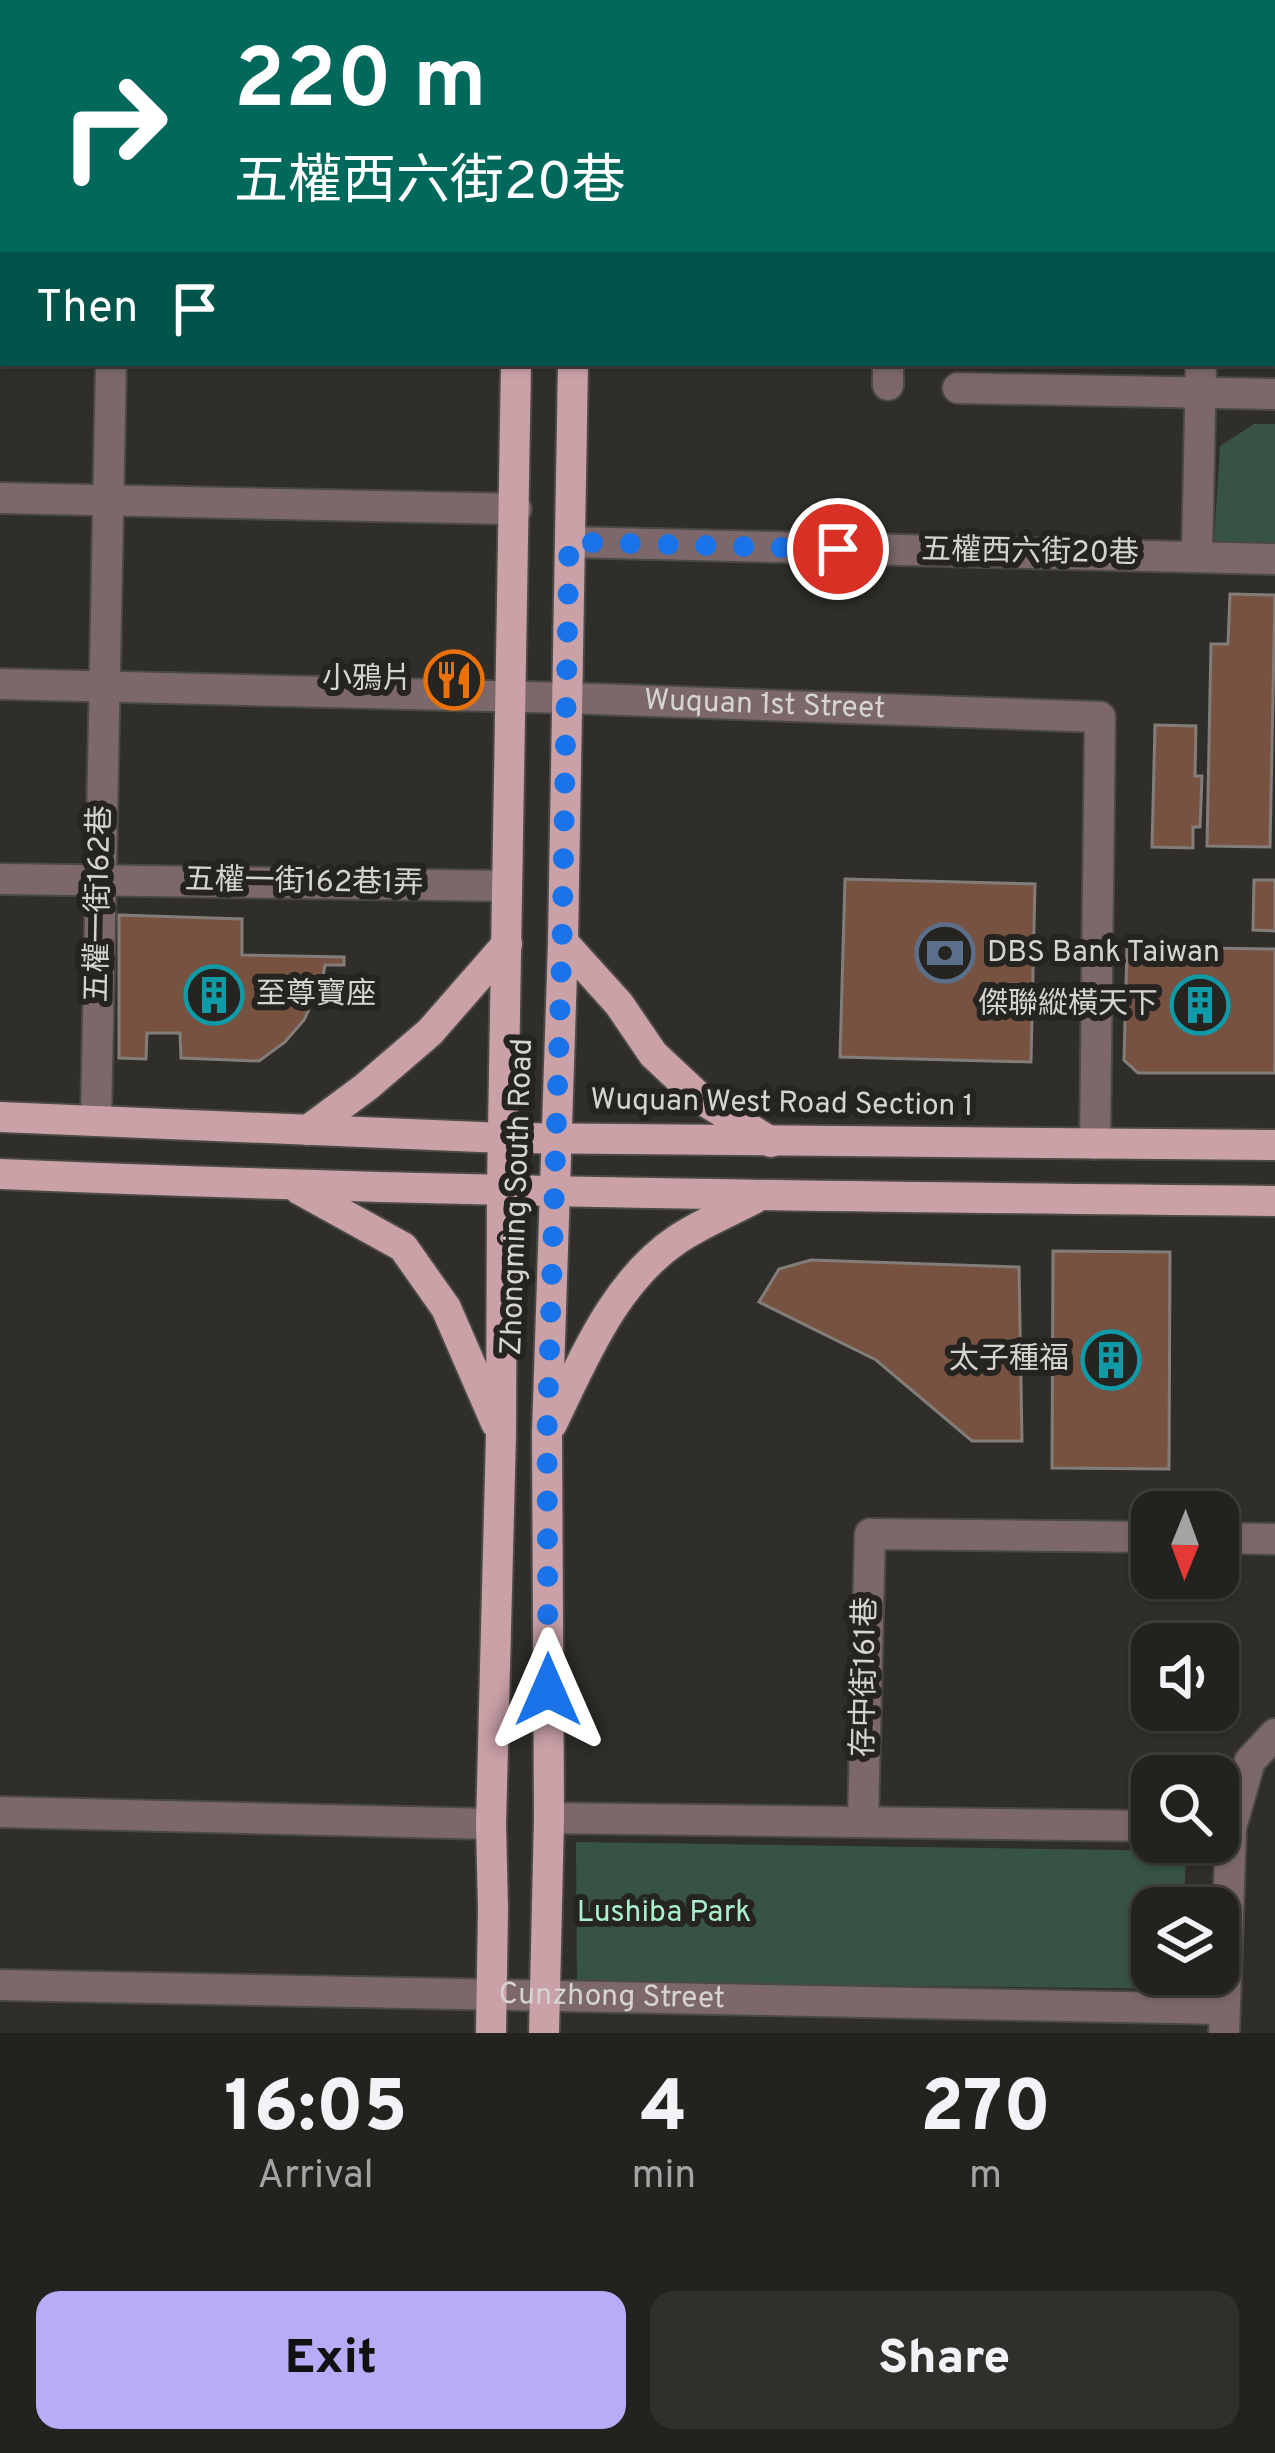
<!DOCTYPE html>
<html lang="en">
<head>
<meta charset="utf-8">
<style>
	body { margin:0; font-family:Overpass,"Noto Sans TC",sans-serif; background:#302f2c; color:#f1f3f6; height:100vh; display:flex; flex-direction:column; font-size:45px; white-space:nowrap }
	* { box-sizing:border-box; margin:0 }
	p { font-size:39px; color:#a3a4a4 }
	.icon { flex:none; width:66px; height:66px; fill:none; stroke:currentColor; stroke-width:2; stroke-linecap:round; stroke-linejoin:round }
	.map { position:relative; height:2033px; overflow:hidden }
	.sheet { display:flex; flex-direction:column; background:#24221f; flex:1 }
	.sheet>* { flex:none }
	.hud { position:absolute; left:0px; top:0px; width:1275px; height:366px; box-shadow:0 3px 9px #0004,0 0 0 3px #413f3d; background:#00695c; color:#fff; overflow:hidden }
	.needle { width:78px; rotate:181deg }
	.fabs { position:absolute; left:1131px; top:1491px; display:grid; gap:24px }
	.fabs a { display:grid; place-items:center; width:108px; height:108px; border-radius:24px; background:#24221f; box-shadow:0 3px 9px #0004,0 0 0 3px #413f3d; font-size:60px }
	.pin { position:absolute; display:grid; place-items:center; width:102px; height:102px; color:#fff; margin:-51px; border:6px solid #fff; border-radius:50%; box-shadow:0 3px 12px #0007 }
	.me { position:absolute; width:132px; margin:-66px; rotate:0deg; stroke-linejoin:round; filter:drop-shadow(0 0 9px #0008) }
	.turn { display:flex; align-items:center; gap:42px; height:252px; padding:0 36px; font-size:54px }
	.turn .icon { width:156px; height:156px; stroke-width:2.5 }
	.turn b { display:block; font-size:84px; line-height:102px }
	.then { display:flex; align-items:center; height:114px; padding:0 36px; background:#0003; gap:24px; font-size:45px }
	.eta { display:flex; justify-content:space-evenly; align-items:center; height:204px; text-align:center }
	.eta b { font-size:72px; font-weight:800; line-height:84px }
	.primary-button { display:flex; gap:24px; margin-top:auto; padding:24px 36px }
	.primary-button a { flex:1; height:138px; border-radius:24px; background:#b8abf7; color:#111; font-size:48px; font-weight:800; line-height:138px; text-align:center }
	.primary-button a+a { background:#302f2c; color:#f1f3f6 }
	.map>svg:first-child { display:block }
</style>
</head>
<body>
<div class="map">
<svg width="1275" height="2033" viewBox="0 0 1275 2033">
	<rect width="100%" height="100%" fill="#302e29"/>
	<g fill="#375345">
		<polygon points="1254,424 1275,424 1275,543 1214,542 1220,446"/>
		<polygon points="576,1842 1186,1851 1184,1908 1152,1908 1152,1974 1182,1974 1182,1989 577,1982"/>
	</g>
	<g fill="#785241" stroke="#837d7a" stroke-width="3">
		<rect x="640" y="0" width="189" height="3"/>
		<polygon points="1230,594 1275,595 1270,847 1207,846 1211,644 1228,644"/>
		<polygon points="1155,725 1196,726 1195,776 1202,776 1200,827 1193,827 1193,848 1152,847"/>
		<polygon points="845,879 1035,884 1031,1062 840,1057"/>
		<polygon points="1254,880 1275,880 1275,931 1253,930"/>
		<polygon points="119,915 242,919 242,955 344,957 344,965 325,965 322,983 310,983 310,1007 304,1020 285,1042 259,1061 181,1058 180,1033 147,1033 146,1059 119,1058"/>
		<polygon points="1127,947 1275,949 1275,1073 1138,1073 1124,1060"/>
		<polygon points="1053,1251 1170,1252 1169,1469 1052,1468"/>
		<polygon points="811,1260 1019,1267 1022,1441 972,1441 876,1360 759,1302 779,1269"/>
	</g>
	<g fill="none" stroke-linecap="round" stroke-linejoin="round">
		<g stroke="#4a4944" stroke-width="34">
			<g id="minor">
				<polyline points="119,3 119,0"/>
				<polyline points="895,3 895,0"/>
				<polyline points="1115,3 1115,0"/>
				<polyline points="1219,3 1219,0"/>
				<polyline points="1272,65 1275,65"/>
				<polyline points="0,182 3,182"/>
				<polyline points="1272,219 1275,219"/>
				<polyline points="0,336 3,336"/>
				<polyline points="888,385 888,363"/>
				<polyline points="958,388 1275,394"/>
				<polyline points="0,498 516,509"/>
				<polyline points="570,542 1275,559"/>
				<polyline points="1197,557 1201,363"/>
				<path id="s1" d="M 0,684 L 567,698 L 1100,717 L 1095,1144"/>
				<polyline points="0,879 507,886"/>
				<polyline points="96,1121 111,363"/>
				<polyline points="1218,1538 1275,1539"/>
				<polyline points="0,1812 491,1824"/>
				<polyline points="549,1818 1152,1826"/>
				<polyline points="863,1821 870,1534 1152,1537"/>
				<path id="s2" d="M 0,1985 L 1224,2009"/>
				<polyline points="1224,2033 1231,1827 1250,1761 1275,1734"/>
			</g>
		</g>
		<g stroke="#4a4944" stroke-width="34">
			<g id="major">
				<polyline points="523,3 523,0"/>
				<polyline points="579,3 579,0"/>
				<polyline points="563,942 619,1004 653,1054 701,1099 771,1142"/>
				<polyline points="0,1117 504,1138 1275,1145"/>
				<polyline points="308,1130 366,1087 430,1032 507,944"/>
				<path d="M 0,1174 C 425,1192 850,1197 1275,1201"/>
				<polyline points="300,1190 403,1247 446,1308 496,1423"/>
				<path d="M 552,1424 C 584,1358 615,1281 678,1239 C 702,1223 729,1212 754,1199"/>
				<polyline points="491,2033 493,1909 491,1824 501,1434 502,1190 516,363"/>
				<polyline points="544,2033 549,1818 547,1433 563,942 573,363"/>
			</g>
		</g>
		<use href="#minor" stroke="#7c686b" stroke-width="30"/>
		<use href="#major" stroke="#c9a1a7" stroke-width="30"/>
	</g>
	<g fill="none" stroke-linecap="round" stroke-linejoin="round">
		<polyline stroke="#1a73e8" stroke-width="21" stroke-dasharray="0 37.8" points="548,1690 547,1433 562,942 569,542 838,549"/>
	</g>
	<defs>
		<g id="restaurant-ring" transform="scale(3)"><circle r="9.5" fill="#262420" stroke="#e8710a" stroke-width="1.5"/><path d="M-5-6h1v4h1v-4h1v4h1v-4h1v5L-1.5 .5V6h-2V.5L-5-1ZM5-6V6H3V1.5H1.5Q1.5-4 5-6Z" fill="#e8710a"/></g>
		<g id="bank-ring" transform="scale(3)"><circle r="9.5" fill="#262420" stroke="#5c6f8a" stroke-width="1.5"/><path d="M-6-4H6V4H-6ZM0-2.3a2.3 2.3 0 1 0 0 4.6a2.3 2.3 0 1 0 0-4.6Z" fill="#5c6f8a"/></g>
		<g id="building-ring" transform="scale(3)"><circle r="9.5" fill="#262420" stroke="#0f9aa8" stroke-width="1.5"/><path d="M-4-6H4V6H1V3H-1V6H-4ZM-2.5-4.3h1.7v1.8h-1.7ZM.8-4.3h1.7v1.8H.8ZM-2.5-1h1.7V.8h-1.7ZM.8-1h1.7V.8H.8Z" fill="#0f9aa8"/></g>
	</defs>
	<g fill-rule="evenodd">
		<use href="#restaurant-ring" x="454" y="680"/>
		<use href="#bank-ring" x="945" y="953"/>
		<use href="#building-ring" x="214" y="995"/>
		<use href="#building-ring" x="1200" y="1005"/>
		<use href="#building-ring" x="1111" y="1360"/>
	</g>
	<g text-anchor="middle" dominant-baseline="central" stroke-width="12" stroke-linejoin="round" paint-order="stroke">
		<g font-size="30" fill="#d5d4d1" stroke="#262420">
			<text transform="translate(1030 553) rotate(1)">五權西六街20巷</text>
			<text stroke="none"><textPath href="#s1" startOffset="765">Wuquan 1st Street</textPath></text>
			<text transform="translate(304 883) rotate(1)">五權一街162巷1弄</text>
			<text transform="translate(100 904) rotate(-89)">五權一街162巷</text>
			<text transform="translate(782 1104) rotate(1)">Wuquan West Road Section 1</text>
			<text transform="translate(518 1197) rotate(-88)">Zhongming South Road</text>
			<text transform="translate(866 1677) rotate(-89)">存中街161巷</text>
			<text stroke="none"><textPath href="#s2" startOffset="612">Cunzhong Street</textPath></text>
		</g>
		<g font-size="30" fill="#d5d4d1" stroke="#262420" text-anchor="end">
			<text x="412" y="680">小鴉片</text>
			<text x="987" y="953" text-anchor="start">DBS Bank Taiwan</text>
			<text x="256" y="995" text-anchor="start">至尊寶座</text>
			<text x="1158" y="1005">傑聯縱橫天下</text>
			<text x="1069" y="1360">太子種福</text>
		</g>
		<g font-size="30" fill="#a9f1cc" stroke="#262420">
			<text x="664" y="1913">Lushiba Park</text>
		</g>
	</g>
</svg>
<div class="fabs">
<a><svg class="needle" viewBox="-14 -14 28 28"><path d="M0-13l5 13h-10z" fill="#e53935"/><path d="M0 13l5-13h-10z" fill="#a3a4a4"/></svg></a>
<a><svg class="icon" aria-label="sound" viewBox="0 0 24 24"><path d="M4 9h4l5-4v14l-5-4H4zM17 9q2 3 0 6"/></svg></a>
<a><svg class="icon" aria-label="search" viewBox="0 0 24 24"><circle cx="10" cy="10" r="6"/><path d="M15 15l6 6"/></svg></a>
<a><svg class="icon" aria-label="layers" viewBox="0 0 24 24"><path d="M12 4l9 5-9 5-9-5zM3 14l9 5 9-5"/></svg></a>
</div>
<div class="pin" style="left:838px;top:549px;background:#d93025"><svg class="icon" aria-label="arrive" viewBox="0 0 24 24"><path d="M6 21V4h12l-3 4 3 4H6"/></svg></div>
<svg class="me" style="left:548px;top:1690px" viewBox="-20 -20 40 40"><path d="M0-17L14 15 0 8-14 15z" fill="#1a73e8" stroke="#fff" stroke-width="4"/></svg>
<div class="hud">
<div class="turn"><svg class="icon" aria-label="right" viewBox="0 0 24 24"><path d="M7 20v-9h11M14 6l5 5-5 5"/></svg><div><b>220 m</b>五權西六街20巷</div></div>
<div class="then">Then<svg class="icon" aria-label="arrive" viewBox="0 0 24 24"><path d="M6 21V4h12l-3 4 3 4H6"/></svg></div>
</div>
</div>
<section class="sheet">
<div class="eta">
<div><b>16:05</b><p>Arrival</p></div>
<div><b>4</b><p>min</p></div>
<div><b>270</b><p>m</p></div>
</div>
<div class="primary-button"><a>Exit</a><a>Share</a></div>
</section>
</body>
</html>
